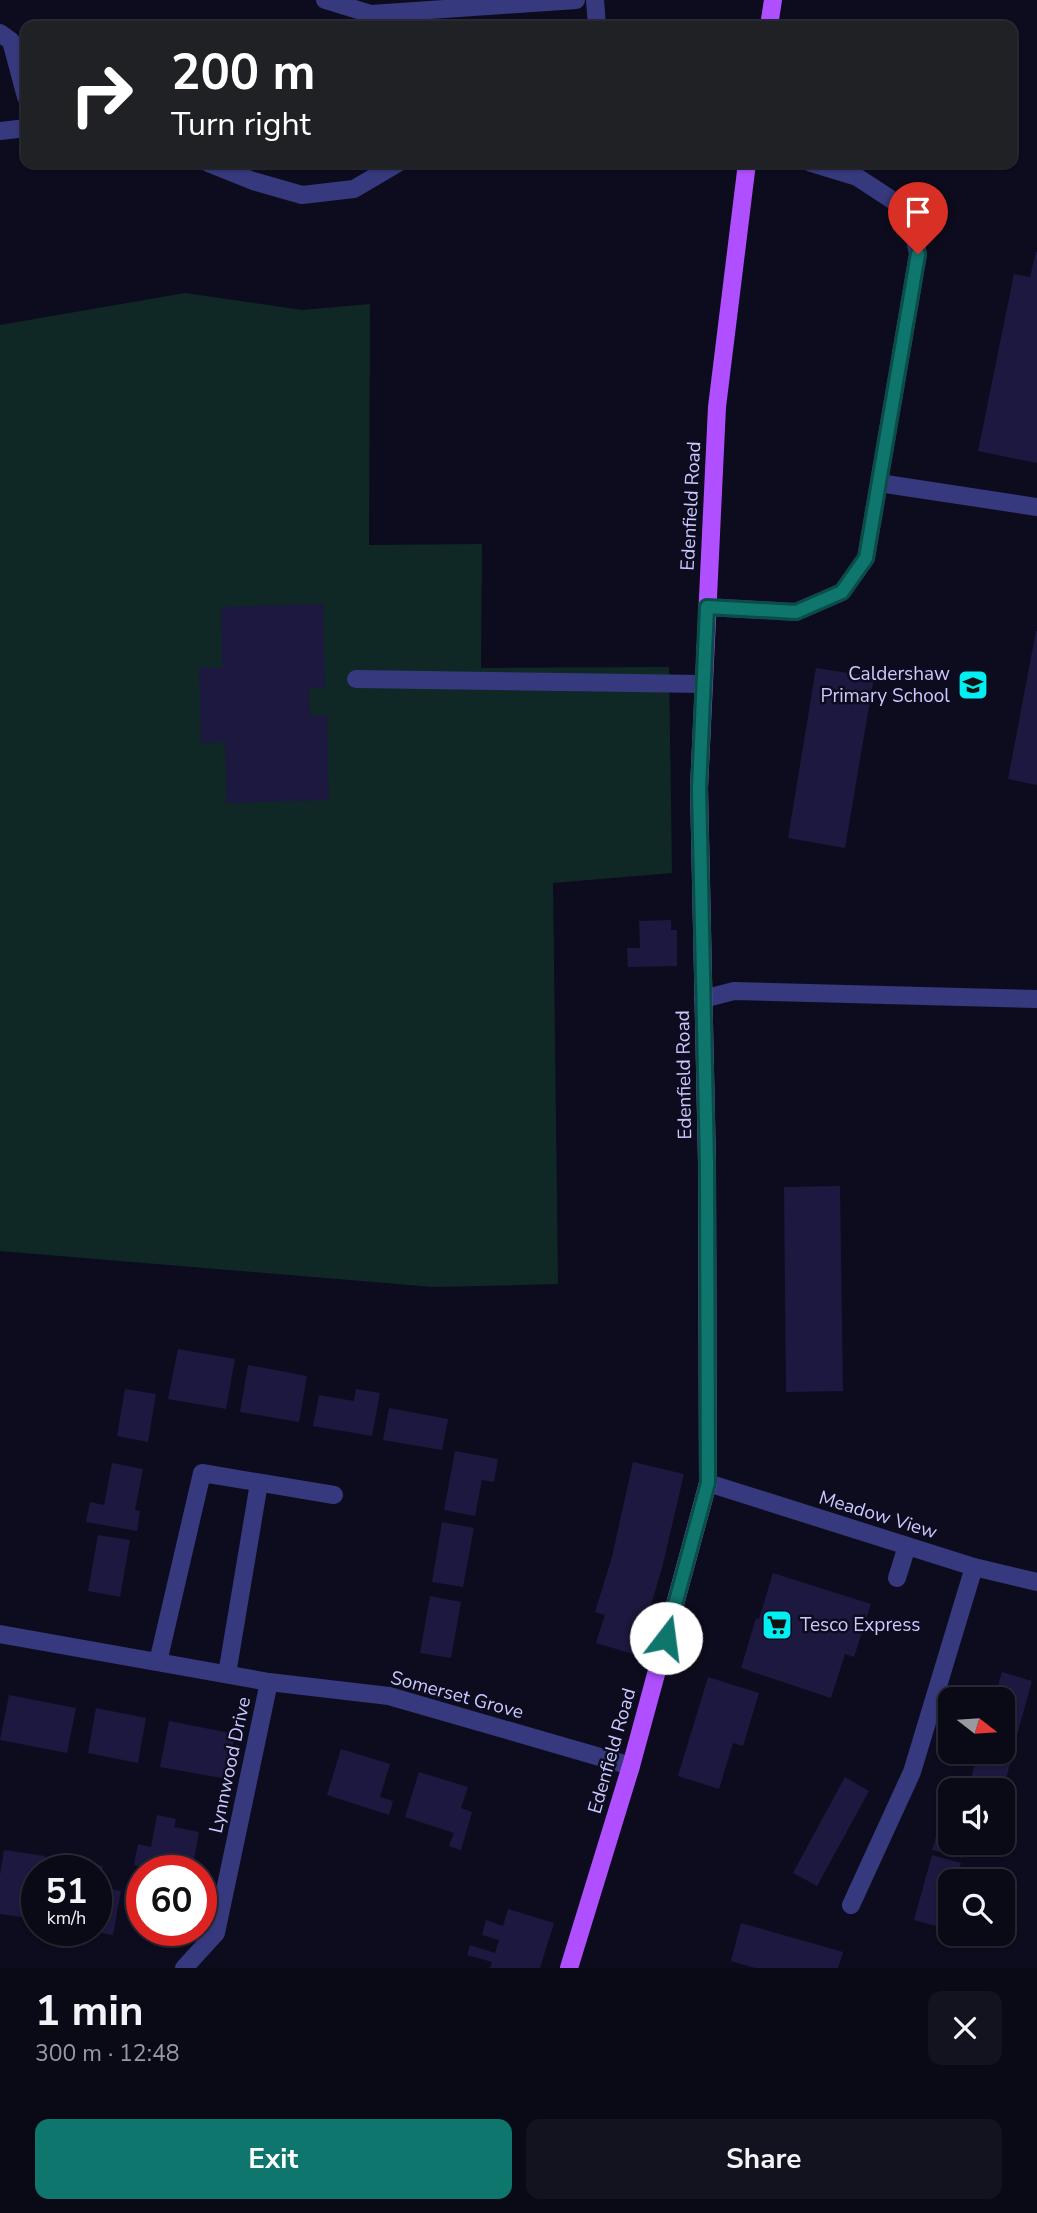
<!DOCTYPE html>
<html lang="en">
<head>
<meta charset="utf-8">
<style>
	body { margin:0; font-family:"Nunito Sans",sans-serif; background:#13121f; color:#f1f3f6; height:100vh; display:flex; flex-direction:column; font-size:26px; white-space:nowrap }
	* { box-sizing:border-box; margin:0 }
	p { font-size:23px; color:#999aa1 }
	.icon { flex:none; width:38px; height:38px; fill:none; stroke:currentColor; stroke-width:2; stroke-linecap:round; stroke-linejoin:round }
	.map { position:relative; height:1968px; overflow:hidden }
	.details { display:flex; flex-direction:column; background:#0a0916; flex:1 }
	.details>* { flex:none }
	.top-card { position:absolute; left:21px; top:21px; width:996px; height:147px; border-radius:14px; box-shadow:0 2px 5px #0004,0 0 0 2px #2a2a35; background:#202124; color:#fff; overflow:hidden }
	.needle { width:46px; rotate:107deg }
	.controls { position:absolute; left:938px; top:1687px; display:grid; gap:14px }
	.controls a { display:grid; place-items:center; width:77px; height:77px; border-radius:14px; background:#0a0916; box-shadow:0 2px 5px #0004,0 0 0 2px #2a2a35; font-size:35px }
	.speed { position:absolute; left:21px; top:1855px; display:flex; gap:14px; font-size:35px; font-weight:700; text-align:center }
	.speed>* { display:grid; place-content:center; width:91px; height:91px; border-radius:50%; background:#0a0916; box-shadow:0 2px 5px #0004,0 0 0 2px #2a2a35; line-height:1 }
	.speed small { font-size:18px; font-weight:400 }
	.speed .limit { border:10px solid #d22; background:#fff; color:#111 }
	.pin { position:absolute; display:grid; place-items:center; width:60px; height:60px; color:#fff; margin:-72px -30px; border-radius:50% 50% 50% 0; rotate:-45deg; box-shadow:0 0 7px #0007 }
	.pin .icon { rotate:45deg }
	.me { position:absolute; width:77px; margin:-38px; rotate:15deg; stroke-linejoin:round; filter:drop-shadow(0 0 5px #0008) }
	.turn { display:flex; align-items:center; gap:24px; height:147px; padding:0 35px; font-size:32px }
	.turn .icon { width:91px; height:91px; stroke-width:2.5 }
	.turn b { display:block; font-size:49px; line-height:60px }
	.round { display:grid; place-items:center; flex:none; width:74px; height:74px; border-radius:14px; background:#13121f }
	.overview { display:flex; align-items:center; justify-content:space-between; height:119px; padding:0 35px }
	h1 { font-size:42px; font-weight:700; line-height:52px }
	.primary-button { display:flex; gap:14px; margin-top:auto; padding:14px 35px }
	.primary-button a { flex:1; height:80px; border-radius:14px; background:#0f766e; color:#fff; font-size:28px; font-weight:700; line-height:80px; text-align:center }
	.primary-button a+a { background:#13121f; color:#f1f3f6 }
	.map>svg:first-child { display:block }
</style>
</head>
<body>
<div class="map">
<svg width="1037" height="1968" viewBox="0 0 1037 1968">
	<rect width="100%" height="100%" fill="#0d0c1e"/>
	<polygon fill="#0f2825" points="185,293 302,310 370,304 369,545 482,544 481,668 669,667 672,873 553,883 558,1284 434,1287 0,1251 0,325"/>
	<g fill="#1c183f">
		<polygon points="1036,252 1037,252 1037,463 978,451 1014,274 1030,277"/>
		<polygon points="323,604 325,688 309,688 310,716 327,715 329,800 227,803 225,742 201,743 199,668 222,668 221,607"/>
		<polygon points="1036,631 1037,631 1037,785 1008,779"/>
		<polygon points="816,668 874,677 845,848 788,838"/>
		<polygon points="671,920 671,930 677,930 677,966 628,967 627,948 640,948 639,921"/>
		<polygon points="840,1186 843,1391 786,1392 784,1187"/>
		<polygon points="178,1349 235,1359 226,1409 168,1399"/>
		<polygon points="248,1365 307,1376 299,1422 240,1412"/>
		<polygon points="125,1389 156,1394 148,1442 117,1436"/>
		<polygon points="356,1389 380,1393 372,1436 313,1426 319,1395 354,1401"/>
		<polygon points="389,1408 448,1419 442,1450 383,1440"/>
		<polygon points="455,1451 498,1459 494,1482 482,1480 475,1516 444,1510"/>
		<polygon points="633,1462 684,1474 662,1568 636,1655 596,1643 605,1615 595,1612 612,1557"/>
		<polygon points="112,1463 143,1469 135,1510 140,1511 137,1531 86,1522 90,1502 104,1505"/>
		<polygon points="442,1522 474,1528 463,1587 432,1582"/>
		<polygon points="98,1535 130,1540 120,1597 88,1591"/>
		<polygon points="773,1573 871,1604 854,1657 845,1654 831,1698 741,1668 756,1618 759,1619"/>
		<polygon points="430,1596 461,1602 451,1658 420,1653"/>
		<polygon points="1002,1672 1032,1681 1017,1735 1003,1731 1003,1699 994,1699"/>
		<polygon points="708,1677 759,1693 743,1746 733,1743 719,1789 678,1776"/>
		<polygon points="9,1695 76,1708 67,1753 0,1740"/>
		<polygon points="96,1708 146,1718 138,1763 88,1753"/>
		<polygon points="169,1721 235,1734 227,1779 160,1767"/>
		<polygon points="1003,1739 1016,1742 1003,1790 968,1790 978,1752 1003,1752"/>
		<polygon points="341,1749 390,1764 380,1797 393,1801 389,1815 327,1795"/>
		<polygon points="419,1772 468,1787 461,1808 472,1812 461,1850 449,1846 454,1833 405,1817"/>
		<polygon points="845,1777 869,1791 817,1886 793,1873"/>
		<polygon points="157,1815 176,1819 174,1827 199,1832 192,1871 146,1871 146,1868 134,1865 138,1844 151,1847"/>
		<polygon points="939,1826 950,1829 950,1843 967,1843 963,1858 932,1850"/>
		<polygon points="4,1850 45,1856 42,1871 37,1871 37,1919 0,1914 0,1875"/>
		<polygon points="932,1855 961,1863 956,1881 950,1881 950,1902 943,1928 914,1920"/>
		<polygon points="70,1860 103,1866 99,1887 121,1891 113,1935 96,1932 96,1871 68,1871"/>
		<polygon points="508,1909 554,1923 540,1968 490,1968 492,1962 467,1955 470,1945 495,1953 499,1940 482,1935 486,1920 503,1926"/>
		<polygon points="741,1923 843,1952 838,1968 755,1968 731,1961"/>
	</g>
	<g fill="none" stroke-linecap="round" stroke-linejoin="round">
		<g stroke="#36397d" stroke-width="18">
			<polyline points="325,0 371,14 576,0"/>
			<polyline points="595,0 597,26"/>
			<polyline points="0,33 11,41 26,97"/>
			<polyline points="0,131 26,128"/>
			<polyline points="208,163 253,181 302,195 354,189 398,163"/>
			<polyline points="879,483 1037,507"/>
			<polyline points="707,607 796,612 842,592 866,558 918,254 909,211 857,177 811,163"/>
			<polyline points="356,679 703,684"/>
			<polyline points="703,999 734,991 1037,999"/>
			<polyline points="708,1483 974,1567 1037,1582"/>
			<polyline points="897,1578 907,1546"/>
			<polyline points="0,1634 269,1682 389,1696 631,1766"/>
			<polyline points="158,1662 202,1473 334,1495"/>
			<polyline points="227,1674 259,1483"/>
			<polyline points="851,1905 912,1772 974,1567"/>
			<polyline points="184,1968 216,1933 269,1682"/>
		</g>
		<g stroke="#af4fff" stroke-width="18">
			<polyline points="769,26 773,0"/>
			<polyline points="569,1968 631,1766 708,1483 707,1163 699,788 717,407 747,163"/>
		</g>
	</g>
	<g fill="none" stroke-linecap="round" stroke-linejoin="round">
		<g stroke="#0a4d48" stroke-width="18">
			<polyline id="route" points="666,1638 708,1483 707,1163 699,788 707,607 796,612 842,592 866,558 918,254"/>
		</g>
		<use href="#route" stroke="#0f766e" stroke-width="12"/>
	</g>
	<defs>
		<g id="school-square" transform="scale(1.575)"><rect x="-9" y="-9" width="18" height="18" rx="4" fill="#00eff3" stroke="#0d0c1e"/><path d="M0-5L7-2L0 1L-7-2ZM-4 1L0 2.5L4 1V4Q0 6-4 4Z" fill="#111"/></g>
		<g id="supermarket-square" transform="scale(1.575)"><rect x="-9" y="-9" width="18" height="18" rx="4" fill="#00eff3" stroke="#0d0c1e"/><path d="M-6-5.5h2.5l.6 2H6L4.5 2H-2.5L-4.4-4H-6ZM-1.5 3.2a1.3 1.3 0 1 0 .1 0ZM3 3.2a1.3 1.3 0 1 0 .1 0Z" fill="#111"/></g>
	</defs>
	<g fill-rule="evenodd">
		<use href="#school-square" x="973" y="685"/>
		<use href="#supermarket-square" x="777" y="1625"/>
	</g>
	<g text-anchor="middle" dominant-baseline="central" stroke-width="5" stroke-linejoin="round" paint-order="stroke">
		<g font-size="19" fill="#cac8ff" stroke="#0d0c1e">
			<text transform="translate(691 506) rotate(-87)">Edenfield Road</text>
			<text transform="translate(684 1075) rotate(-91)">Edenfield Road</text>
			<text transform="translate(878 1515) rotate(17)">Meadow View</text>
			<text transform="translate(457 1695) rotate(15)">Somerset Grove</text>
			<text transform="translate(612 1751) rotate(-74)">Edenfield Road</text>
			<text transform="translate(230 1765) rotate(-78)">Lynnwood Drive</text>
		</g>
		<g font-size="19" fill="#cac8ff" stroke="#0d0c1e" text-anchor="end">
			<text x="950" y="674">Caldershaw<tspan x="950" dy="22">Primary School</tspan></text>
			<text x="800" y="1625" text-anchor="start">Tesco Express</text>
		</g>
	</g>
</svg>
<div class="controls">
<a><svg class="needle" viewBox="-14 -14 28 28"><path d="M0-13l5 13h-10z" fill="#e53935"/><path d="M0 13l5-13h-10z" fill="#999aa1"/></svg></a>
<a><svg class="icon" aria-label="sound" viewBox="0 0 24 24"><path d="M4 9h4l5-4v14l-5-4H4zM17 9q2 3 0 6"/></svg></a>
<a><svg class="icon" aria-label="search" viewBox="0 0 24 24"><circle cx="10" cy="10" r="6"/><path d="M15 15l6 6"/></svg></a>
</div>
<div class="speed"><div>51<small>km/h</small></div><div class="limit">60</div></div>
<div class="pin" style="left:918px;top:254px;background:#d93025"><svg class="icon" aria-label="arrive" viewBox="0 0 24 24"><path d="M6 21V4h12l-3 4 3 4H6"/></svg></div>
<svg class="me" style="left:666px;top:1638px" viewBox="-20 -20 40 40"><circle r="19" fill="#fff"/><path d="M0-13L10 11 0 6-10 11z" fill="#0f766e"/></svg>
<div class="top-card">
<div class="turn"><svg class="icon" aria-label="right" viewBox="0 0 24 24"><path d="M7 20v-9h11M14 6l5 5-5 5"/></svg><div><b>200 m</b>Turn right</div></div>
</div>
</div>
<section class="details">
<div class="overview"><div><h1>1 min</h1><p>300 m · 12:48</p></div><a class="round"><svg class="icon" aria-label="close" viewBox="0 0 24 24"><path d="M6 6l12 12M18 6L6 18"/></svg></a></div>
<div class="primary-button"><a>Exit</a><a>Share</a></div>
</section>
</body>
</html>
